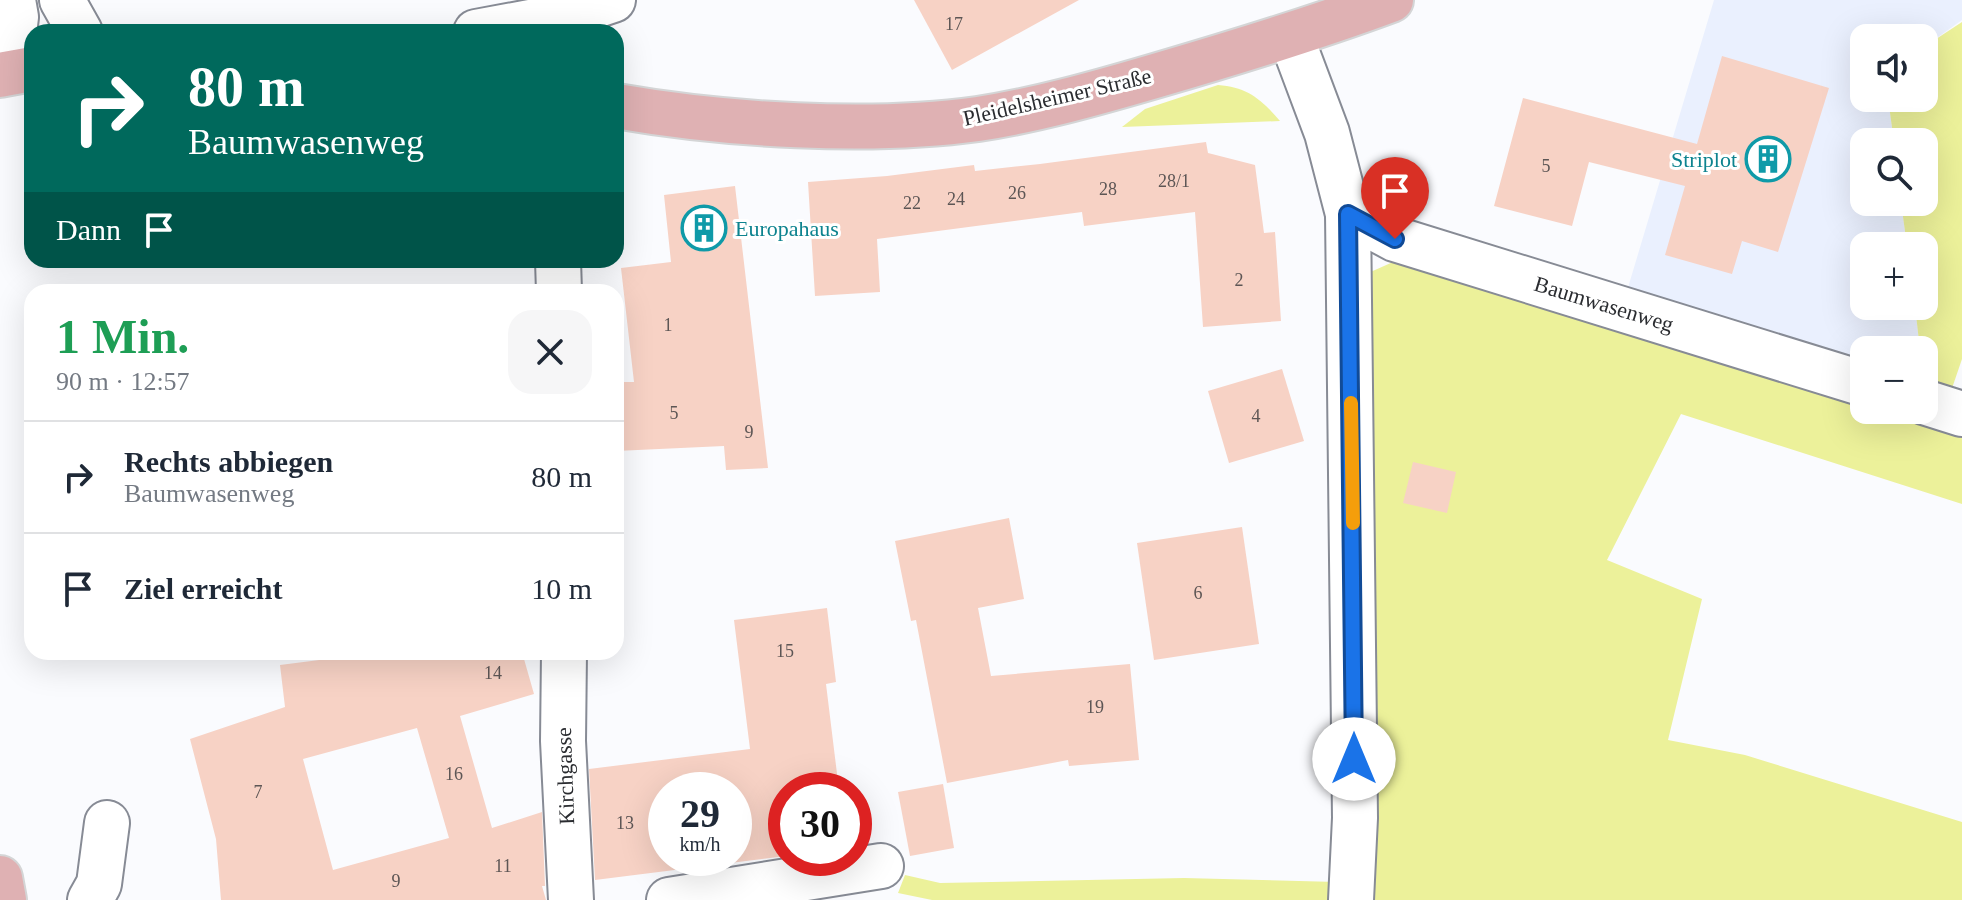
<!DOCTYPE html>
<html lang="de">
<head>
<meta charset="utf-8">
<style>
	body { margin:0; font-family:"Times New Roman",serif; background:#f6f6f7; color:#1f2937; height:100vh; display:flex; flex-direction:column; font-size:30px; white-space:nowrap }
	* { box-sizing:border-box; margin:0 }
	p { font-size:26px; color:#747a83 }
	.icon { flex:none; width:44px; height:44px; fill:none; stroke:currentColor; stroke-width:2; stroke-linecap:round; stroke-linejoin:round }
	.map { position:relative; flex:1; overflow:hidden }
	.details { position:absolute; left:24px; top:284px; width:600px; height:376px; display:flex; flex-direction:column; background:#fff; border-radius:24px; box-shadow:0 8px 32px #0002 }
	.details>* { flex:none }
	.hud { position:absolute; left:24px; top:24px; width:600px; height:244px; border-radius:24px; box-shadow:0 8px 32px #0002; background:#00695c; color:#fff; overflow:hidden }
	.buttons { position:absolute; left:1850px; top:24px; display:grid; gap:16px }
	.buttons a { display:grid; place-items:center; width:88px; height:88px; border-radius:16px; background:#fff; box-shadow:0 8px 32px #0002; font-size:40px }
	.speed { position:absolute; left:648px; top:772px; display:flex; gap:16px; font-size:40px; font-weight:700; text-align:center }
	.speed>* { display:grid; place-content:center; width:104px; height:104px; border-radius:50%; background:#fff; box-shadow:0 8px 32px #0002; line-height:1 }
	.speed small { font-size:20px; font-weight:400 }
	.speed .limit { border:12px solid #d22; background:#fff; color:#111 }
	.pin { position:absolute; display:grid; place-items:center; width:68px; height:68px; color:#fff; margin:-82px -34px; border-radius:50% 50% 50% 0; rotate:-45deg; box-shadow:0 0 8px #0007 }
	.pin .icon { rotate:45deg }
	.me { position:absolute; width:88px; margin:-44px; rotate:0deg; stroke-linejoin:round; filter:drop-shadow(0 0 6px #0008) }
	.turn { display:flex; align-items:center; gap:28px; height:168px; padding:0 32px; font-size:36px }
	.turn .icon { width:104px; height:104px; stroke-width:2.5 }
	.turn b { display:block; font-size:56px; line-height:68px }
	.then { display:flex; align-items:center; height:76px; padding:0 32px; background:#0003; gap:16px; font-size:30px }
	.round { display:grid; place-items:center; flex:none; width:84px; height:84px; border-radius:24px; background:#f6f6f7 }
	.overview { display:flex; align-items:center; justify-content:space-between; height:136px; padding:0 32px }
	h1 { font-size:48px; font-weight:700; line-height:60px; color:#1e9e55 }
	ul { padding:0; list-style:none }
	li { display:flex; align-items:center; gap:24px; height:112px; padding:0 32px; border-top:2px solid #e0e1e3 }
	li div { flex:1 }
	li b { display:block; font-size:30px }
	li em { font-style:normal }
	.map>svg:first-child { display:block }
</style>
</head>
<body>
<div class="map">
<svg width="1962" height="900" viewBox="0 0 1962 900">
	<rect width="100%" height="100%" fill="#fafbfe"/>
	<polygon fill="#eaf0fe" points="1714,0 1962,0 1962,20 1924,47 1924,38 1864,38 1864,98 1888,98 1894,142 1864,142 1864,202 1901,202 1907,246 1864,246 1864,306 1915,306 1920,350 1864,350 1864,402 1618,321"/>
	<g fill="#ecf19a">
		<polygon points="1962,22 1962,359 1949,397 1926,391 1924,350 1920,350 1915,306 1924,306 1924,246 1907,246 1901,202 1924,202 1924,142 1894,142 1888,98 1924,98 1924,47"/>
		<path d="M 1218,85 C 1247,87 1261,99 1280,121 L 1122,127 L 1145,109 Z"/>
		<polygon points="1402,258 1864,402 1864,410 1889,410 1962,434 1962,504 1681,414 1607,560 1702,599 1668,740 1745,755 1962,822 1962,900 932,900 898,893 905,875 940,883 1184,878 1337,882 1366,274"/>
	</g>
	<g fill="#f7d2c5" fill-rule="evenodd">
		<polygon points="914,0 1079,0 952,70"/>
		<polygon points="1722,56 1829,88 1778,252 1742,241 1732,274 1665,255 1685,186 1589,162 1572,226 1494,206 1523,98 1697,144"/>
		<polygon points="1206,142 1208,153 1255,165 1264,233 1275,232 1281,321 1203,327 1195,212 1084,226 1082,212 877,239 880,292 815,296 808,182 887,176 974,165 975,171 1040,164"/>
		<polygon points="735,186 768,468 726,470 724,446 616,451 616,382 634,382 621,268 671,262 664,195"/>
		<polygon points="1282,369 1304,441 1229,463 1208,391"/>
		<polygon points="1413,462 1456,472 1447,513 1403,503"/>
		<polygon points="1009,518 1024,599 978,608 991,676 1130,664 1139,760 1069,766 1068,760 947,783 916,620 911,621 895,541"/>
		<polygon points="1242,527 1259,644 1154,660 1137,543"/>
		<path d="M 827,608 L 836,682 L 826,684 L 839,790 L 786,790 L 786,856 L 595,880 L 589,769 L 750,749 L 734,620 ZM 666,790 L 734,790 L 734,858 L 666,858 Z"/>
		<path d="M 382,652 L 522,652 L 534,694 L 460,716 L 492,828 L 542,812 L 545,886 L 542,886 L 546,900 L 221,900 L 216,839 L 190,739 L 285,707 L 280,665 ZM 417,728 L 449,838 L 333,870 L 303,759 Z"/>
		<polygon points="943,784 954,848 910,856 898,792"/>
	</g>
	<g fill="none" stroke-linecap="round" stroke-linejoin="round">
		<g stroke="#878b95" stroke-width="48">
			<g id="minor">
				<polyline points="62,0 80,32"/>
				<polyline points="476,32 568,15 613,0"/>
				<polyline points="1291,37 1327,133 1348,214 1355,818 1351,900"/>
				<polyline points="9,72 16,17 13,0"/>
				<polyline points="1348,214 1395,239 1864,384"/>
				<polyline points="558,260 559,292"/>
				<polyline points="1924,402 1962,414"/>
				<polyline points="564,652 563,741 571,900"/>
				<polyline points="90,900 99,884 107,823"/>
				<polyline points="669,900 881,866"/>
			</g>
		</g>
		<g stroke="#d4d5d6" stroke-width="48">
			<g id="major">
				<polyline points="0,75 32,69"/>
				<path d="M 616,106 C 725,125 869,134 978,119 C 1037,110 1097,93 1155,76 C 1234,53 1313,29 1391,0"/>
				<polyline points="0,878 4,900"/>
			</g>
		</g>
		<use href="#minor" stroke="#fff" stroke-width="44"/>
		<use href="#major" stroke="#dfb1b3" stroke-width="44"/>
	</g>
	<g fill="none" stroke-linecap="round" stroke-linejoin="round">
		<g stroke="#114b97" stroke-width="20">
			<polyline id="route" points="1354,759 1348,214 1395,239"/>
		</g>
		<use href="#route" stroke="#1a73e8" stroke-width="14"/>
		<polyline stroke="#f59e0b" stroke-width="14" points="1351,403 1353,523"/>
	</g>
	<defs>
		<g id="building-ring" transform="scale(2.3)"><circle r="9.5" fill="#fff" stroke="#0f9aa8" stroke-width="1.5"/><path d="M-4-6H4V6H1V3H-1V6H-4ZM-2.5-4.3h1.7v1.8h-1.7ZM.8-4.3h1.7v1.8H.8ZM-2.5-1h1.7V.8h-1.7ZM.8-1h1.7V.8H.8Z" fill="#0f9aa8"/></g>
	</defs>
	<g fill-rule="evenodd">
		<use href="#building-ring" x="1768" y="159"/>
		<use href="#building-ring" x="704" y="228"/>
	</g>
	<g text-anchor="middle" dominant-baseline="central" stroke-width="6" stroke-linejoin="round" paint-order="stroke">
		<g font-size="18" fill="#5d5655">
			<text x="954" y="24">17</text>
			<text x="1546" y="166">5</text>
			<text x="1174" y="181">28/1</text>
			<text x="1108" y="189">28</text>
			<text x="1017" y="193">26</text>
			<text x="956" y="199">24</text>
			<text x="912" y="203">22</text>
			<text x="1239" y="280">2</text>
			<text x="668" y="325">1</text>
			<text x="674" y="413">5</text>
			<text x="1256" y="416">4</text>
			<text x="749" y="432">9</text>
			<text x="1198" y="593">6</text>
			<text x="785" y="651">15</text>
			<text x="493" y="673">14</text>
			<text x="1095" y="707">19</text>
			<text x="454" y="774">16</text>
			<text x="258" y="792">7</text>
			<text x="625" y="823">13</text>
			<text x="503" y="866">11</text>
			<text x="396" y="881">9</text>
		</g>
		<g font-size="22" fill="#2a2c30" stroke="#fff">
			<text transform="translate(1057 97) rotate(-13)">Pleidelsheimer Straße</text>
			<text transform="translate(1604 304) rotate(17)">Baumwasenweg</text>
			<text transform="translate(565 776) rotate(-92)">Kirchgasse</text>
		</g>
		<g font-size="22" fill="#0d838f" stroke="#fff" text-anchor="end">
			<text x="1737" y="159">Striplot</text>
			<text x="735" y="228" text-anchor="start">Europahaus</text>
		</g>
	</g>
</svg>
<div class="buttons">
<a><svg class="icon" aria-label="sound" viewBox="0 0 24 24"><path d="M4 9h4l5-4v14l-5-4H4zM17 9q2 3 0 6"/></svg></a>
<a><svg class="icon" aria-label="search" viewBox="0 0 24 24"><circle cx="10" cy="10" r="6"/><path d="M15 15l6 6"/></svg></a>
<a>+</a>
<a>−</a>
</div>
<div class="speed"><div>29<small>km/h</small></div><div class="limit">30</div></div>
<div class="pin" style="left:1395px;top:239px;background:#d93025"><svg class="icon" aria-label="arrive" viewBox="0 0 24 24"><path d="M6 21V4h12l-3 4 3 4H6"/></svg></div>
<svg class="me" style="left:1354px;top:759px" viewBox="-20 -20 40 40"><circle r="19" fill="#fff"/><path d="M0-13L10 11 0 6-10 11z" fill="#1a73e8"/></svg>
<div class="hud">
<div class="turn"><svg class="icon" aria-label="right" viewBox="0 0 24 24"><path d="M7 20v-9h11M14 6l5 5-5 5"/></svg><div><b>80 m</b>Baumwasenweg</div></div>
<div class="then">Dann<svg class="icon" aria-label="arrive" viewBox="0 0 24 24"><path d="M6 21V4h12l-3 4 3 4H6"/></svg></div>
</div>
<section class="details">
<div class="overview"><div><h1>1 Min.</h1><p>90 m · 12:57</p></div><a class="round"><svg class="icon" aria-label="close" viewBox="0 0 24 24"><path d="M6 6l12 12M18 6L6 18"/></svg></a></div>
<ul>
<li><svg class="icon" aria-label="right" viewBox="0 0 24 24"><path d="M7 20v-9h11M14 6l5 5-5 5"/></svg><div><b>Rechts abbiegen</b><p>Baumwasenweg</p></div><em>80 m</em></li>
<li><svg class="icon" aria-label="arrive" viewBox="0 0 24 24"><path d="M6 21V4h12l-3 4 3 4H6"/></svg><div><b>Ziel erreicht</b></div><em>10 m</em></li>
</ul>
</section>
</div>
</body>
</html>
